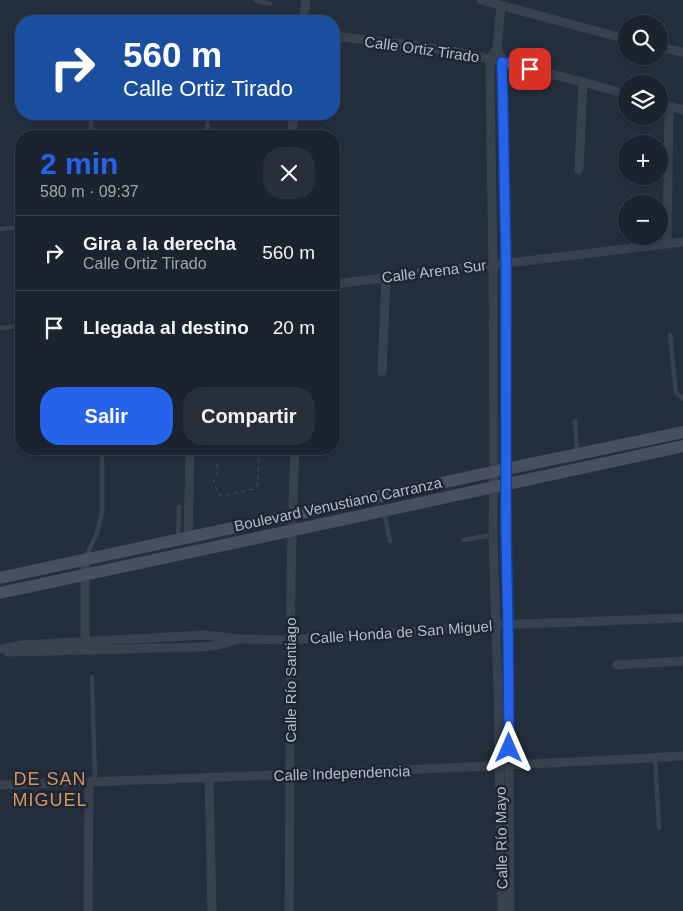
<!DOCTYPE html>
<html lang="es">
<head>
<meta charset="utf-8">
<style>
	body { margin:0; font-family:Arial,sans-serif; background:#282f3a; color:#f1f3f6; height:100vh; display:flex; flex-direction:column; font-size:19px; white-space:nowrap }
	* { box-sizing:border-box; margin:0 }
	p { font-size:16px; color:#a0a4aa }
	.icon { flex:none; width:28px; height:28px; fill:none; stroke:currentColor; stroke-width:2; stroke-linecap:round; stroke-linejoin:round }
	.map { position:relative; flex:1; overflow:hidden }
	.side { position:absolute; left:15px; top:130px; width:325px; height:325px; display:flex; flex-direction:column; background:#1b232e; border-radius:20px; box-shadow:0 2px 8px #0003,0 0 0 1px #39404a }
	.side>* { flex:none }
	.banner { position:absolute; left:15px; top:15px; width:325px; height:105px; border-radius:20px; box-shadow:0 2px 8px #0003,0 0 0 1px #39404a; background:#1a4fa0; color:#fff; overflow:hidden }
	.buttons { position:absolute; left:618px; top:15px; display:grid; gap:10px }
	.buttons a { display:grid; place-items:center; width:50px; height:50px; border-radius:50%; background:#1b232e; box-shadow:0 2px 8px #0003,0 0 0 1px #39404a; font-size:25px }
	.pin { position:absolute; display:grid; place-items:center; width:42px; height:42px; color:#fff; margin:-21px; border-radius:10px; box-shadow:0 2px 8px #0006 }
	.me { position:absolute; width:55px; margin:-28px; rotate:0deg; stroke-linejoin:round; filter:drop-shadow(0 0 4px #0008) }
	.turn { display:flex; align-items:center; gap:18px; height:105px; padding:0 25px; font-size:22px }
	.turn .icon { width:65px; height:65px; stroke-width:2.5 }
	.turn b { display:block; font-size:35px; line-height:42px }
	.round { display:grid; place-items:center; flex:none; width:52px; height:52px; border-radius:20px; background:#282f3a }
	.head { display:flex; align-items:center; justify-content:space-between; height:85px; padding:0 25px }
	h1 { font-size:30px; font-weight:700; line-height:38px; color:#2563eb }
	.action { display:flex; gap:10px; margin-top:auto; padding:10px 25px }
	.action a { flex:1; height:58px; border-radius:20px; background:#2563eb; color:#fff; font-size:20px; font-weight:700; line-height:58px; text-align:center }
	.action a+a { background:#282f3a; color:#f1f3f6 }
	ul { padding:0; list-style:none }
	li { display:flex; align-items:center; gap:15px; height:75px; padding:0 25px; border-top:1px solid #39404a }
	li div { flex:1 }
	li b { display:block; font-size:19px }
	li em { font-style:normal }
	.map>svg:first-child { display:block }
</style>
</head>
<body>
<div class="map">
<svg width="683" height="911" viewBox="0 0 683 911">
	<rect width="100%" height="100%" fill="#242f3e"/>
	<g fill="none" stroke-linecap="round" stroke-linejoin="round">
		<polyline stroke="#3f5557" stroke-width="1" stroke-dasharray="4 4" stroke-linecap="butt" points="217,464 218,472 214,479 214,483 219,495 222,496 253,489 257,486 258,482 259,452 267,449"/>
		<g stroke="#38414e" stroke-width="4.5">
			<polyline points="255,0 270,4"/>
			<polyline points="91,114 91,136"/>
			<polyline points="207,114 208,136"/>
			<polyline points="0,229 21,227"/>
			<polyline points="0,328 21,326"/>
			<polyline points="670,335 676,393 683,399"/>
			<polyline points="575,421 577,452"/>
			<polyline points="384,512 390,541"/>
			<polyline points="178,538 179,507"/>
			<polyline points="463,540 493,535"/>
			<polyline points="86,557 98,530 102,512 102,449"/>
			<polyline points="92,677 95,782"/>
			<polyline points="655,757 659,828"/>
		</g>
		<g stroke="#38414e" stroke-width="9">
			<polyline points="481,0 626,39"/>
			<polyline points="501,6 497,48 490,59 490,80 493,265 494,471 493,535 498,691 502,911"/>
			<polyline points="303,21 306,0"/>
			<polyline points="334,36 412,45 469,54 583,82 626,94"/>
			<polyline points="659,47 683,52"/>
			<polyline points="497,48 503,62 506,263 506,534 508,625 510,911"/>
			<polyline points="659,103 683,110"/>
			<polyline points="292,136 293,114"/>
			<polyline points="579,170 583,82"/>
			<polyline points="667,244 669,106"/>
			<polyline points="334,284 683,242"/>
			<polyline points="382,372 386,277"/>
			<polyline points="188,537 190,449"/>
			<polyline points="85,559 85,641"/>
			<polyline points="0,649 22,645 205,635 239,639 290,640 497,625 683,618"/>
			<path d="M 8,652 C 57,651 106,650 154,648 C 182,647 213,650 238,639"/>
			<polyline points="617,665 683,661"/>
			<polyline points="209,778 212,911"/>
			<path d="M 0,785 C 228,777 455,769 683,756"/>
			<polyline points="88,911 89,782"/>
			<path d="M 289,911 C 291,757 288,603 295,449"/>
		</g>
		<g stroke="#465061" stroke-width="12">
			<polyline points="0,578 506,469 683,432"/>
			<polyline points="0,593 383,511 683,446"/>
		</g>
	</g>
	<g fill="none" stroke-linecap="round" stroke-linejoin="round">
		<g stroke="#184099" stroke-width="12">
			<polyline id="route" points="509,748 508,625 506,534 506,263 502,62 530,69"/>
		</g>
		<use href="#route" stroke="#2563eb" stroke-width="9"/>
	</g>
	<g text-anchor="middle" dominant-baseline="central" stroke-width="5" stroke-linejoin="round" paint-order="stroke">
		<g font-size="15" fill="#b4bcc9" stroke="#1d2633">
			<text transform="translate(422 49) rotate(8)">Calle Ortiz Tirado</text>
			<text transform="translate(434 271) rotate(-7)">Calle Arena Sur</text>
			<text transform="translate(338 504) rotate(-12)">Boulevard Venustiano Carranza</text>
			<text transform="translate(401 632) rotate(-4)">Calle Honda de San Miguel</text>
			<text transform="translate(290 680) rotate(-90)">Calle Río Santiago</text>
			<text transform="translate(342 773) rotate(-2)">Calle Independencia</text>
			<text transform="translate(501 838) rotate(-91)">Calle Río Mayo</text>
		</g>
		<g font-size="18" letter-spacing="1" fill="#d59563" stroke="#1d2633">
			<text x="50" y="779">DE SAN<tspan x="50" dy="21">MIGUEL</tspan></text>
		</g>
	</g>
</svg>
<div class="buttons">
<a><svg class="icon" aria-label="search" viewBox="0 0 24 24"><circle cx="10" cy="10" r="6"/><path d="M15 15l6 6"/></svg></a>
<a><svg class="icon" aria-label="layers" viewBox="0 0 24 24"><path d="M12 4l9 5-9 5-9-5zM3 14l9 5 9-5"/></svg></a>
<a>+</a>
<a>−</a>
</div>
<div class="pin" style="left:530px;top:69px;background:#d93025"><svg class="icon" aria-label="arrive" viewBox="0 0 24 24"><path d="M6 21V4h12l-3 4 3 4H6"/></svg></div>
<svg class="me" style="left:509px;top:748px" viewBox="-20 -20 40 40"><path d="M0-17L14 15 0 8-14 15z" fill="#2563eb" stroke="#fff" stroke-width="4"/></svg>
<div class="banner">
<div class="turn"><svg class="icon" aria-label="right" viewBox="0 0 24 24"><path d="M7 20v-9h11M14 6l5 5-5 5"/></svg><div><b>560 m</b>Calle Ortiz Tirado</div></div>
</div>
<section class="side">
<div class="head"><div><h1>2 min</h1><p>580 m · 09:37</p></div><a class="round"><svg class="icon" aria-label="close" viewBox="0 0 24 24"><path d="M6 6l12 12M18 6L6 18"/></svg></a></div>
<ul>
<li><svg class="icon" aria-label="right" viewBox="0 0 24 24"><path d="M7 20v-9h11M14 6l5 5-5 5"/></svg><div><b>Gira a la derecha</b><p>Calle Ortiz Tirado</p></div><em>560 m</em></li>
<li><svg class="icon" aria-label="arrive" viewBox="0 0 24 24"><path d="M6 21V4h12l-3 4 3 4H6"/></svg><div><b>Llegada al destino</b></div><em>20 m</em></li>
</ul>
<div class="action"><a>Salir</a><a>Compartir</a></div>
</section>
</div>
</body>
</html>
